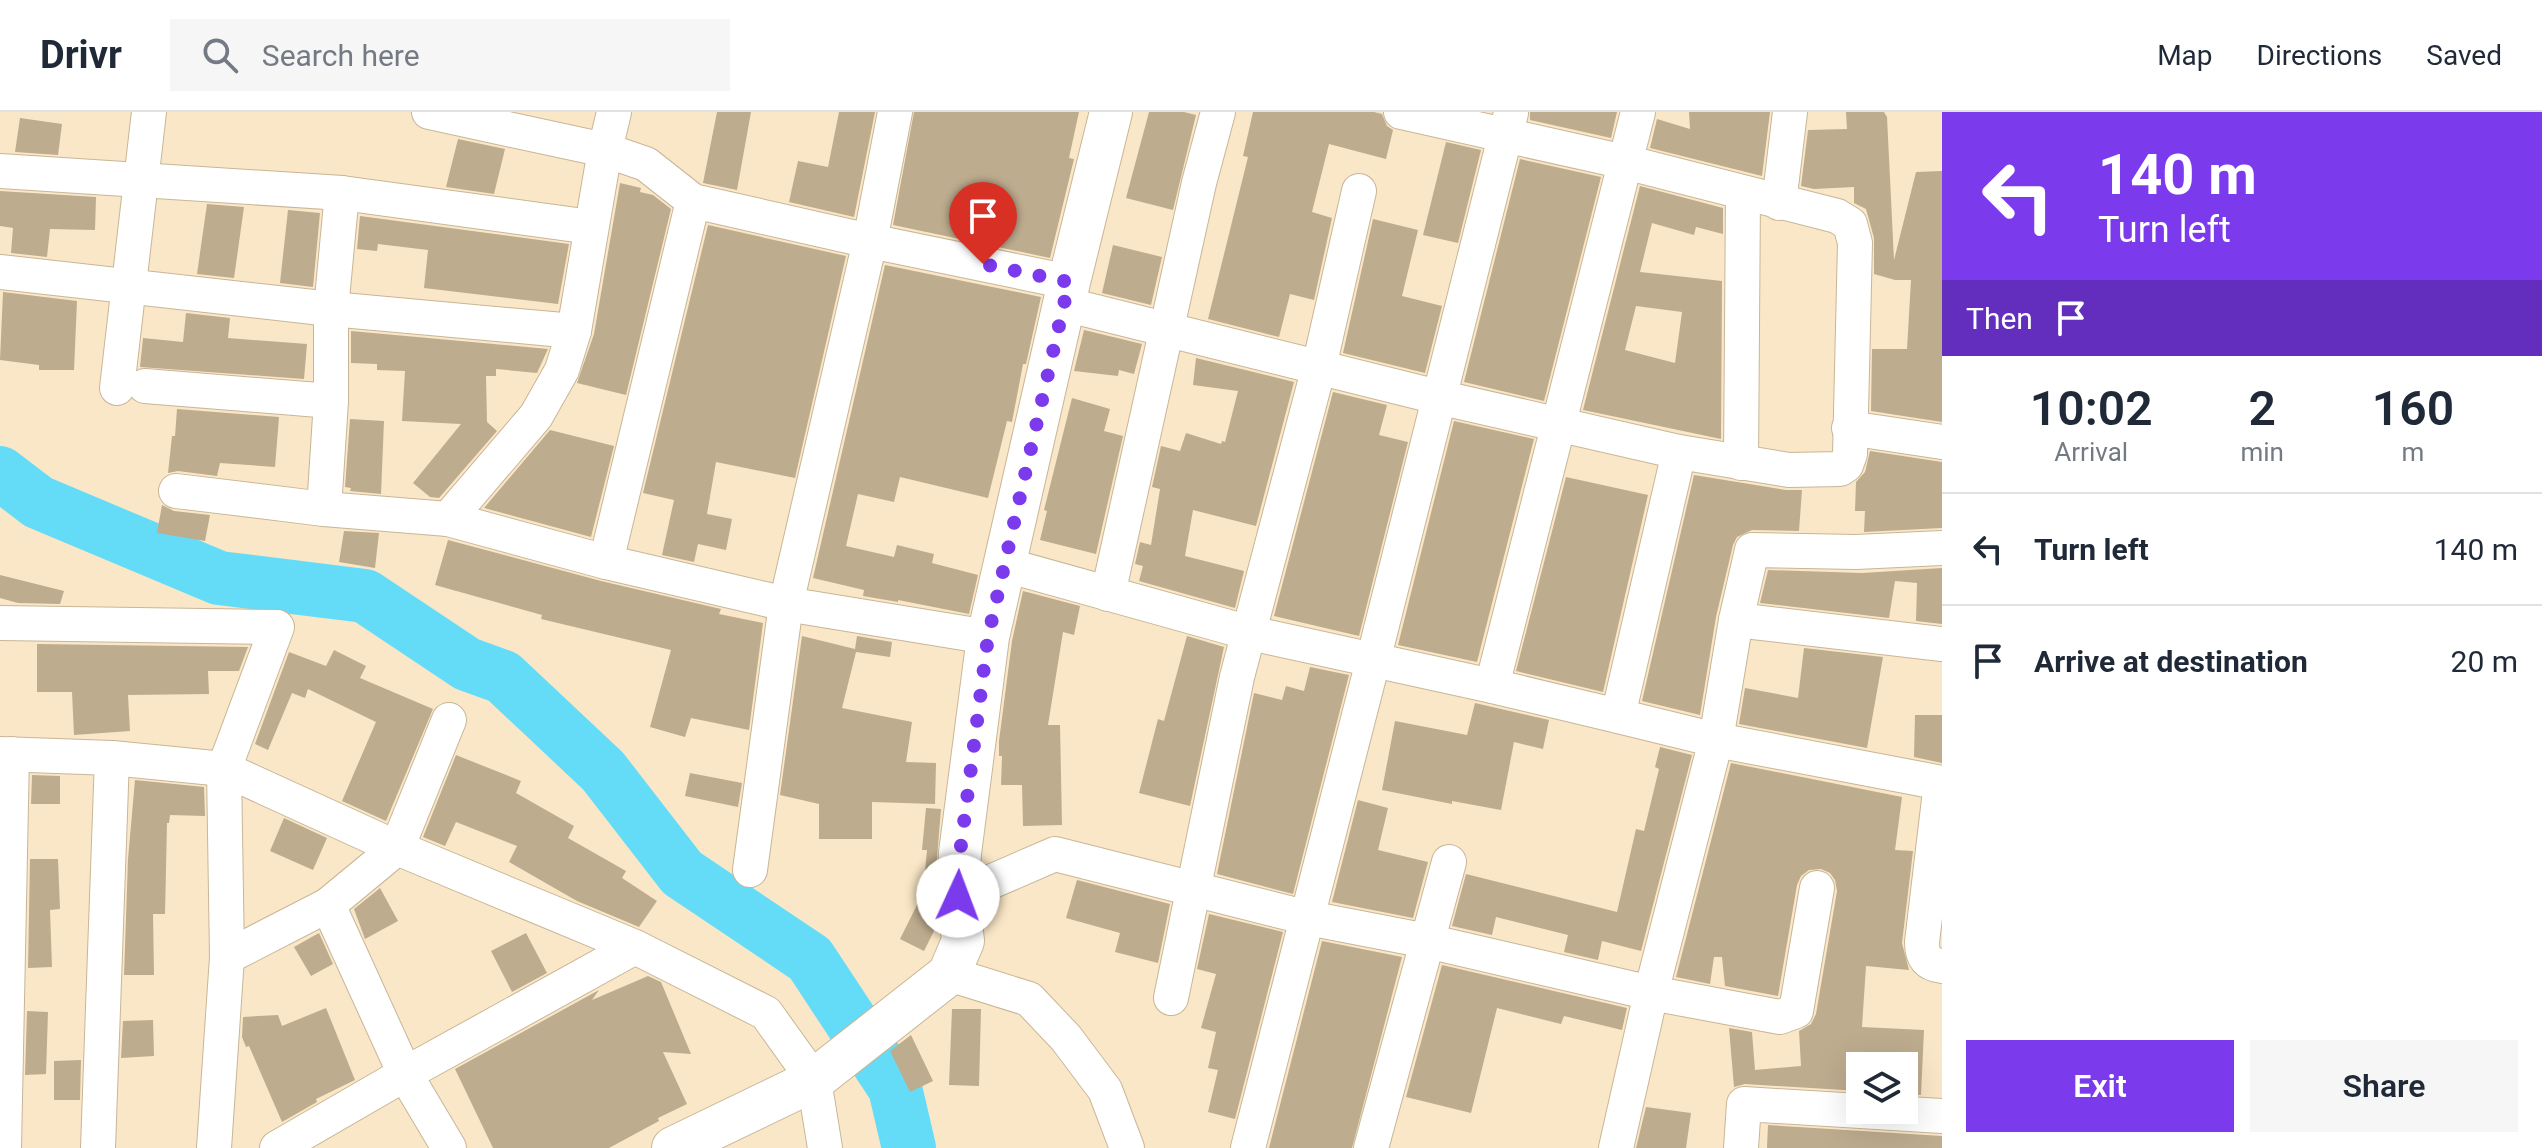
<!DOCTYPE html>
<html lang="en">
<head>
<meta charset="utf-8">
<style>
	body { margin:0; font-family:Roboto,sans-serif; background:#f6f6f7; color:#1f2937; height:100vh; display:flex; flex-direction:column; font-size:30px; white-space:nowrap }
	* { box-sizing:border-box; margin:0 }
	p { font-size:26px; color:#747a83 }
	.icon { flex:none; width:44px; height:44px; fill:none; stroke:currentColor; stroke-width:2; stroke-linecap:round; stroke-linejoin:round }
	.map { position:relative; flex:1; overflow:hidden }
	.panel { display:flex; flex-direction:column; background:#fff; width:600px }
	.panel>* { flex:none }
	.guide { background:#7c3aed; color:#fff; overflow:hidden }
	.controls { position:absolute; left:1846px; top:940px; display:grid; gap:16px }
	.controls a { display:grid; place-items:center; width:72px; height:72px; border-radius:0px; background:#fff; box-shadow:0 8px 32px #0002; font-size:40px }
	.pin { position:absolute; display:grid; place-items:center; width:68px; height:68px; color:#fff; margin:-82px -34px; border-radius:50% 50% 50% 0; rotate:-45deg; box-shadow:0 0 8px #0007 }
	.pin .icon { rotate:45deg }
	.me { position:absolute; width:88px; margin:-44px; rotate:2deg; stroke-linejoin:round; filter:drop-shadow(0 0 6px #0008) }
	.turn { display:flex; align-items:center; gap:28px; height:168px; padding:0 24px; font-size:36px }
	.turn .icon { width:104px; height:104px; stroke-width:2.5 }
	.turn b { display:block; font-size:56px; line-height:68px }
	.then { display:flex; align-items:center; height:76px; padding:0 24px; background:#0003; gap:16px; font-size:30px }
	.eta { display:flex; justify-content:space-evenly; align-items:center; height:136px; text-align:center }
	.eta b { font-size:48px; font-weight:600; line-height:56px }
	.button { display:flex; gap:16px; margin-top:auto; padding:16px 24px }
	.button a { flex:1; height:92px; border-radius:0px; background:#7c3aed; color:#fff; font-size:32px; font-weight:600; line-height:92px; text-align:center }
	.button a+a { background:#f6f6f7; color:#1f2937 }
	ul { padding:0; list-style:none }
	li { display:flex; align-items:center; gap:24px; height:112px; padding:0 24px; border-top:2px solid #e0e1e3 }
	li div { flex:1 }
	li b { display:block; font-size:30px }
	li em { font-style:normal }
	header { display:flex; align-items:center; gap:48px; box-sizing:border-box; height:112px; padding:0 40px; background:#fff; border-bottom:2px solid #e0e1e3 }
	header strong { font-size:38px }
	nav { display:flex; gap:44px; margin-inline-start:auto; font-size:28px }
	.search { width:560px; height:72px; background:#f6f6f7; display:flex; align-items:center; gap:20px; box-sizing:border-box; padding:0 28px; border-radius:0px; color:#747a83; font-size:30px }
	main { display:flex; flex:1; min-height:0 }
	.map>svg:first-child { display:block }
</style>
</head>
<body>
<header>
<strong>Drivr</strong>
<div class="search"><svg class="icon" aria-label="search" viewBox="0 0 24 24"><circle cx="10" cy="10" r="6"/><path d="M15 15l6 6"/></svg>Search here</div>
<nav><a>Map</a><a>Directions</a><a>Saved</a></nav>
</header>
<main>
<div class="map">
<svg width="1942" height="1036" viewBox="0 0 1942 1036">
	<rect width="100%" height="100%" fill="#fae7c7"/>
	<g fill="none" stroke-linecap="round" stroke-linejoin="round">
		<polyline stroke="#64dcf8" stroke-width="54" points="0,361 38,390 219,466 365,484 467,552 503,565 603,659 682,761 810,847 895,976 909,1036"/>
	</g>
	<g fill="#beac8e" fill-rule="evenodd">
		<polygon points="717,0 751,0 737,78 703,71"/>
		<polygon points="839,0 875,0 854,105 789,90 798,49 828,55"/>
		<polygon points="914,0 1079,0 1069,46 1074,47 1050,146 893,113"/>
		<polygon points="1149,0 1184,0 1196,3 1173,98 1126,86"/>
		<polygon points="1253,0 1374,0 1382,2 1387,14 1393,18 1386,47 1329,32 1312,100 1332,106 1314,188 1290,182 1279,225 1208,207 1248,45 1243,44"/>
		<polygon points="1530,0 1617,0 1611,26 1530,8"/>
		<polygon points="1689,0 1770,0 1762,64 1650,36 1657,7 1690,17"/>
		<polygon points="1846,0 1884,0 1887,5 1894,148 1916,60 1942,59 1942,310 1871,299 1872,237 1907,237 1911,168 1895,168 1874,162 1874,126 1866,97 1854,91 1854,75 1814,77 1801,74 1808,18 1847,17"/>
		<polygon points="20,6 62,12 58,43 15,40"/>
		<polygon points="458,27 505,37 494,82 446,75"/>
		<polygon points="1446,30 1481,38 1458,131 1423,123"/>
		<polygon points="1520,47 1601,65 1544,289 1464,270"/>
		<polygon points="620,71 641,76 640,80 653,83 671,97 626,283 577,271 594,222"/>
		<path d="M 1640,74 L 1723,96 L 1723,122 L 1696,115 L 1694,123 L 1652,111 L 1640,160 L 1722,169 L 1721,327 L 1583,298 ZM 1636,194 L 1682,200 L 1675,251 L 1625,238 Z"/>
		<polygon points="0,79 96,85 95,118 50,117 47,145 11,141 13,116 0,114"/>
		<polygon points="207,92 244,95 234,166 197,162"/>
		<polygon points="288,98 320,101 313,175 280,171"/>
		<polygon points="360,104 569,132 558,192 424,176 428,138 378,132 377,139 357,137"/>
		<polygon points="1373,107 1418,118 1402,184 1442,194 1425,261 1343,241"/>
		<polygon points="708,113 846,144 795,366 716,350 707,402 732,407 726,438 698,432 694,450 662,443 674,388 643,381"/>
		<polygon points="1113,133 1162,145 1151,193 1102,181"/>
		<polygon points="885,153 1041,185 1026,252 1023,252 1012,310 1007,309 988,386 900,365 894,390 858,382 846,434 894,445 897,433 934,442 932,451 978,463 969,502 898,488 898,490 863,484 864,478 813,466"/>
		<polygon points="3,180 77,189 74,258 39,258 39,253 0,248"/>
		<polygon points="186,201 230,206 228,226 307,232 304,267 140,255 143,226 183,230"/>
		<polygon points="1084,218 1142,232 1134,262 1119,258 1118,264 1074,259"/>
		<polygon points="351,219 548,237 537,261 496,257 496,264 486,264 487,310 497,319 439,386 430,385 413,371 461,312 402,309 405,259 377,258 377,252 351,251"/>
		<polygon points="1196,246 1294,270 1256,414 1193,398 1185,444 1244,459 1235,496 1139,469 1143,454 1135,452 1140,430 1151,433 1160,377 1152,375 1161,334 1180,339 1186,321 1221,332 1222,329 1225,330 1238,279 1193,273"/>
		<polygon points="1333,280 1387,293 1379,323 1408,330 1359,524 1274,504"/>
		<polygon points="1072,286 1110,297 1104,319 1123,324 1096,442 1040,428 1047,399 1044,398"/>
		<polygon points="177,297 279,305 275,355 220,351 217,364 178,359 168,361 172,324 175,324"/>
		<polygon points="350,307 384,309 381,382 350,379 351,376 345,375"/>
		<polygon points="1454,309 1534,327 1477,550 1398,533"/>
		<polygon points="550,318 614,334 591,425 484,396"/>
		<polygon points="1870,339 1942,350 1942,416 1864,420 1865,399 1855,399 1856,370 1865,360"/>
		<polygon points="1694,363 1786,378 1802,378 1799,419 1752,418 1737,425 1733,433 1716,505 1700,603 1642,589"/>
		<polygon points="1566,365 1648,383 1603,580 1516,559"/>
		<polygon points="162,393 174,399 210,403 205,429 157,421"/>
		<polygon points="344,419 379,421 375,456 339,450"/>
		<polygon points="448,428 601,469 721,497 719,502 763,511 749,618 691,606 685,625 650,615 671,538 541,507 542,503 435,473"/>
		<polygon points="1942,456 1942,512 1916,509 1917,471 1895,469 1889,506 1760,491 1768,458 1862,461"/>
		<polygon points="0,463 64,479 60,492 18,491 0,486"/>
		<polygon points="1023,479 1080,494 1074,523 1063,520 1048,613 1060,613 1062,713 1023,714 1022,673 1001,673 1002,644 999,644 999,629 1012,529"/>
		<polygon points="802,524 855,537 857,524 892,530 890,545 856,540 842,596 912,610 906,650 936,651 935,692 872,690 872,727 819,727 819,692 780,683"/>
		<polygon points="1187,524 1224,535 1190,694 1139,681 1158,607 1164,609"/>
		<polygon points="37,532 248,535 239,559 208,559 209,582 128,583 130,619 74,623 72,580 37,580"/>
		<polygon points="1804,536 1883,545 1867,636 1739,612 1745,576 1798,586"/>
		<polygon points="334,538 366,554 360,566 433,597 386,709 342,689 376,610 308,577 305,586 292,581 268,638 255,632 289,540 326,554"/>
		<polygon points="1310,555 1349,563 1293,782 1217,762 1254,581 1282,588 1286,574 1304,579"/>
		<polygon points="1475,591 1549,608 1543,637 1514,630 1501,698 1452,689 1452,692 1382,678 1395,609 1467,623"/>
		<polygon points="1915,603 1942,603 1942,651 1914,645"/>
		<polygon points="1660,635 1692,643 1641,839 1602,829 1598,848 1564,840 1568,823 1496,805 1492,823 1452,814 1466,762 1617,800 1636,717 1644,719 1659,657 1655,655"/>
		<polygon points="456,643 521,669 516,681 574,714 568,726 626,759 622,766 657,789 639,815 577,789 509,750 517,734 456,710 445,734 423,725"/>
		<polygon points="1731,651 1902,685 1895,738 1913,739 1902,831 1909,858 1866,854 1862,915 1924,918 1921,983 1904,982 1904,954 1860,954 1860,979 1745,972 1734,975 1729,916 1752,920 1755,958 1801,954 1799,919 1811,912 1816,902 1837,779 1835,768 1830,761 1821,757 1809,758 1801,764 1797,773 1778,884 1725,874 1722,845 1714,845 1710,872 1676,865"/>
		<polygon points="690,661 742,671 738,695 685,684"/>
		<polygon points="32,663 60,664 60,692 31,692"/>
		<polygon points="135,668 204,675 205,704 170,703 169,711 167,711 165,802 153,802 154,863 124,863 128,747"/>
		<polygon points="1358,688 1388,696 1378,738 1428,750 1413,806 1332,790"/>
		<polygon points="926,696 941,697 934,783 937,813 924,839 900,827 923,781 927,738 922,738"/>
		<polygon points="284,706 327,726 313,758 270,739"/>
		<polygon points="30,747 58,747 60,797 50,798 52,855 28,856"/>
		<polygon points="1077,768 1170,792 1158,851 1115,840 1120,821 1066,806"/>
		<polygon points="380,776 398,809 365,827 354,797"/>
		<polygon points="1209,802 1283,820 1235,1007 1208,1000 1218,958 1208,956 1216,920 1201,916 1216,862 1197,857"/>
		<polygon points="319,821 333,852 311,864 294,835"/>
		<polygon points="526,821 547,861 512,880 491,839"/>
		<polygon points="1322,829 1402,845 1352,1036 1269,1036"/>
		<polygon points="1442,853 1627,896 1622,918 1564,904 1561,912 1497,896 1471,1001 1406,985"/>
		<polygon points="648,864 661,870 691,942 663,940 687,992 658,1006 659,1009 609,1036 493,1036 455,957 599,878 592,888"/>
		<polygon points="326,896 355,968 316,987 317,990 282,1010 249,934 246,935 242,925 243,905 278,903 282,914"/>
		<polygon points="952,897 981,897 979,974 949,973"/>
		<polygon points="27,899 48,900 46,962 25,963"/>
		<polygon points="153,908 154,944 121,946 123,909"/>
		<polygon points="911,923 933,969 910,980 890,939"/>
		<polygon points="81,948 80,988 54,988 54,949"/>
		<polygon points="1646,995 1691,1001 1686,1036 1636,1036"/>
		<polygon points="1768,1013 1942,1024 1942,1036 1767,1036"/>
	</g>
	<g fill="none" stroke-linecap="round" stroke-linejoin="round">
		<g stroke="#c8b697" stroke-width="36">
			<g id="minor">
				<polyline points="429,0 605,38 646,52 693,89 870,129 1069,170"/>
				<polyline points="0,59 342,81 591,115"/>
				<polyline points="1779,91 1790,0"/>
				<polyline points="0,160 331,197 574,219"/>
				<polyline points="1064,192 1438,285 1679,340 1789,358 1840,357 1846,353 1850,342 1855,131 1850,112 1837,104 1625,50 1401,0"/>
				<polyline points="145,274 331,289"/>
				<polyline points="117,276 149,0"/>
				<polyline points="1849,316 1942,330"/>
				<polyline points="1741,351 1743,82"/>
				<polyline points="176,379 324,397 448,407 606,450 786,492 988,525"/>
				<polyline points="324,397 331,289 331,197 342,81"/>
				<polyline points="448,407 536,304 562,258 574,219 605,38 614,0"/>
				<polyline points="606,450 693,89"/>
				<polyline points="1006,453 1250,521 1492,574 1638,0"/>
				<polyline points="1108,482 1199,71 1218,0"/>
				<polyline points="1736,508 1942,532"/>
				<polyline points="0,511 277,515 224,657 227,845 214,1036"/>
				<polyline points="1492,574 1618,604 1679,340"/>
				<polyline points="1618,604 1716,628 1942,671"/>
				<polyline points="0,642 112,646 224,657 397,736 635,835 766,901 814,968 825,1036"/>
				<path d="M 1941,671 L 1922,830 C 1922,845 1927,852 1942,854"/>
				<polyline points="750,758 786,492 870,129 895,0"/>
				<polyline points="958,784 1055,742 1308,806 1427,829 1651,881 1780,905 1796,899 1817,776"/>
				<polyline points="328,793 405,962 449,1036"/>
				<polyline points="227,845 328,793 397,736 449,608"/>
				<polyline points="949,862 1029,887 1066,926 1105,978 1127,1036"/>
				<polyline points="1171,886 1237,565 1319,255 1359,79"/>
				<polyline points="4,1036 12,642"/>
				<polyline points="98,1036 112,646"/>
				<polyline points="277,1036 405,962 635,835"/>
				<path d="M 1248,1036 C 1337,691 1425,347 1511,1"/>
				<polyline points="1371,1036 1449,750"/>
				<polyline points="1616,1036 1651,881 1716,628 1736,508 1752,438 1856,440 1942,436"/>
				<polyline points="1741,1036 1744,992 1942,1004"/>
			</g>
		</g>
		<g stroke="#c8b697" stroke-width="44">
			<polyline id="tertiary" points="673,1036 814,968 949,862 963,829 958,784 960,741 988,525 1069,170 1111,0"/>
		</g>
		<use href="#minor" stroke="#fff" stroke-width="34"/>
		<use href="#tertiary" stroke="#fff" stroke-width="42"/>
	</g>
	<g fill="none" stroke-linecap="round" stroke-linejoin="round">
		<polyline stroke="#7c3aed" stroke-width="14" stroke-dasharray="0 25.2" points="958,784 960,741 988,525 1069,170 983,152"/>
	</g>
</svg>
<div class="controls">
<a><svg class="icon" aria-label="layers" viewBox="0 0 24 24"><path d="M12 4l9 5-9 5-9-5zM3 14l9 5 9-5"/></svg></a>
</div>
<div class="pin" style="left:983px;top:152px;background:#d93025"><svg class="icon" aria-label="arrive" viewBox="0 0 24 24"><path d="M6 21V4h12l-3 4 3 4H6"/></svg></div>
<svg class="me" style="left:958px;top:784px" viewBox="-20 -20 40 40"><circle r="19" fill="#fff"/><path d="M0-13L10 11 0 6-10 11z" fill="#7c3aed"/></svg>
</div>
<section class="panel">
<div class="guide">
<div class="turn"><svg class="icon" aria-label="left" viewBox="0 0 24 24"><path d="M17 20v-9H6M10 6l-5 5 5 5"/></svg><div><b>140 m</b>Turn left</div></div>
<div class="then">Then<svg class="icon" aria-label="arrive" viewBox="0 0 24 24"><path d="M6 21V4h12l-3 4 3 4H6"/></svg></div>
</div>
<div class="eta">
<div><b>10:02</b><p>Arrival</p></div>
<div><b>2</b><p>min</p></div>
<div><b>160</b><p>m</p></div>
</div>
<ul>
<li><svg class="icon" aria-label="left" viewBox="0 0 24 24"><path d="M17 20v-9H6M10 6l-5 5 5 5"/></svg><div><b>Turn left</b></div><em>140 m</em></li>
<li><svg class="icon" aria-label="arrive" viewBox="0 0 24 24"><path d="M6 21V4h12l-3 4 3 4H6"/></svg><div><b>Arrive at destination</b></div><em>20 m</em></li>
</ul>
<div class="button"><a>Exit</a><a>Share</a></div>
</section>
</main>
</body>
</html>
